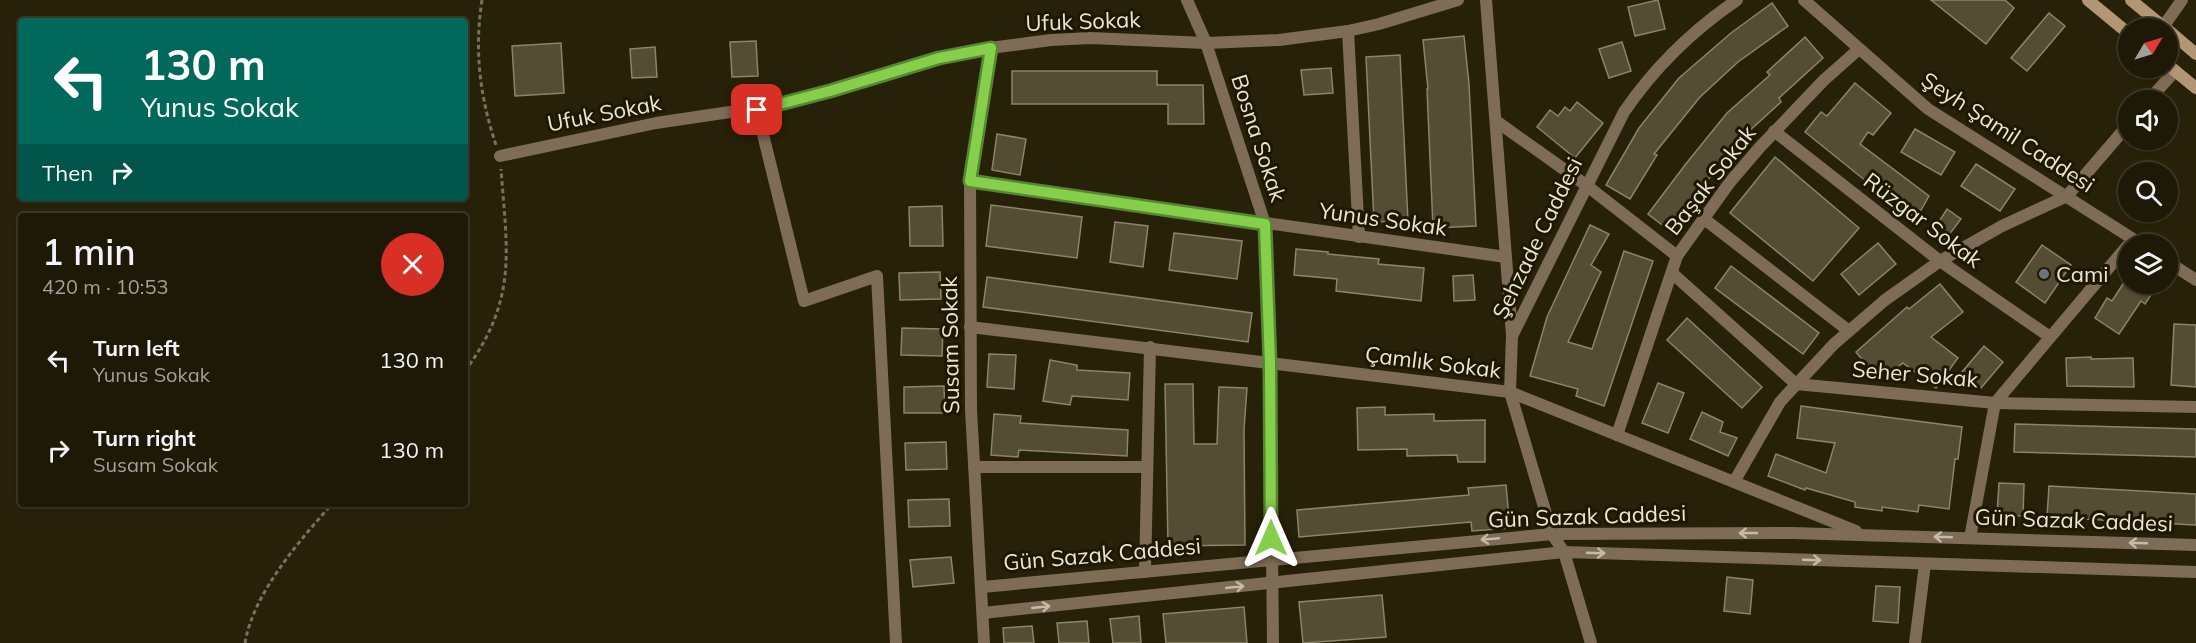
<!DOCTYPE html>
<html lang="en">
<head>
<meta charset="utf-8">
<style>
	body { margin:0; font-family:Mulish,sans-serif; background:#262211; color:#f1f3f6; height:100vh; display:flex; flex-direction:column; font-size:22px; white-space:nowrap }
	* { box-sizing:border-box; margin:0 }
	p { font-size:20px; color:#a1a09b }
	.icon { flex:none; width:33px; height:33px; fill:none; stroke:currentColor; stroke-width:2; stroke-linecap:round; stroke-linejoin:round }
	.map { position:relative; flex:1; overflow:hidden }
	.side { position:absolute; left:18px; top:213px; width:450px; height:294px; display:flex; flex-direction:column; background:#1e1907; border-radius:6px; box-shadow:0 2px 4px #0004,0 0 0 2px #3c3828 }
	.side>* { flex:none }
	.banner { position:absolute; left:18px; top:18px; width:450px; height:183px; border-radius:6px; box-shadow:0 2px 4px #0004,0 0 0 2px #3c3828; background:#00695c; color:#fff; overflow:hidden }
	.needle { width:39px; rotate:52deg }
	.tools { position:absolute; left:2118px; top:18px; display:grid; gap:12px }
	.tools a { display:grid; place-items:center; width:60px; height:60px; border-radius:50%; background:#1e1907; box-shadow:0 2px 4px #0004,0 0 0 2px #3c3828; font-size:30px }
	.pin { position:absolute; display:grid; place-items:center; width:51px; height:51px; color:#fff; margin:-26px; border-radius:12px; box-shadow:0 3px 9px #0006 }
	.me { position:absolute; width:66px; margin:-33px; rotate:0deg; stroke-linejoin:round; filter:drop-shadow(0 0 4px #0008) }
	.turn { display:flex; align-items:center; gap:21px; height:126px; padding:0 24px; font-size:27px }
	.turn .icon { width:78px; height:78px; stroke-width:2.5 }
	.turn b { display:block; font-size:42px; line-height:51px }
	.then { display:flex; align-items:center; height:57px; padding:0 24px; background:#0003; gap:12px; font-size:22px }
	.round { display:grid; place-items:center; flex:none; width:63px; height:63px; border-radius:32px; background:#262211 }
	.head { display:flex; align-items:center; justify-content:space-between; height:102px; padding:0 24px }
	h1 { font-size:36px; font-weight:600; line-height:45px }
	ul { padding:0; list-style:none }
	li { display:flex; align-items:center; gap:18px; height:90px; padding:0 24px }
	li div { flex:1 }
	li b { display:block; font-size:22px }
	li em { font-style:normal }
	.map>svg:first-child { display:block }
</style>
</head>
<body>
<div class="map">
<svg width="2196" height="643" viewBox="0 0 2196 643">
	<rect width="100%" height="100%" fill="#282109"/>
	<g fill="#544c33" stroke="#8c8468" stroke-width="1.5">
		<polygon points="1658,0 1665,29 1635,36 1628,7"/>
		<polygon points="1931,0 2005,0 2014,8 1986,44"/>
		<polygon points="1772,3 1788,26 1738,62 1700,97 1654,154 1657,155 1630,199 1606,185 1639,128 1679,78 1731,33"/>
		<polygon points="2049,13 2065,26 2027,71 2011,58"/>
		<polygon points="1464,36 1469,84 1476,226 1433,228 1427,89 1428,89 1423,40"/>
		<polygon points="1805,37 1823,58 1779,98 1781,102 1737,142 1739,143 1700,189 1670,231 1648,214 1685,165 1727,113 1770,75 1767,72"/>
		<polygon points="756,41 758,76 732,77 730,42"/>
		<polygon points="1622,42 1631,71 1609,78 1599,49"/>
		<polygon points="561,43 564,93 515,96 512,46"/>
		<polygon points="655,47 657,77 632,78 630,49"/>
		<polygon points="1400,55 1408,221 1374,222 1366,57"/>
		<polygon points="1331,68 1333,93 1304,95 1301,70"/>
		<polygon points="1012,71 1157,71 1157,85 1203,85 1204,124 1168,124 1168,104 1012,104"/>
		<polygon points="1855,83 1891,113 1873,135 1868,132 1860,144 1929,196 1916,219 1892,202 1805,132 1821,112 1827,116"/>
		<polygon points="1577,102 1603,123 1575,158 1537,127 1550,110 1558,116 1565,107 1570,111"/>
		<polygon points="1915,129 1955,152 1941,175 1901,152"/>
		<polygon points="997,134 1026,139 1020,175 992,170"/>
		<polygon points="1775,157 1859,228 1813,281 1730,213"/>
		<polygon points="1976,164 2015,189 2000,211 1961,186"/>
		<polygon points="991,205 1082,217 1077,258 986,246"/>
		<polygon points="942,206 943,246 910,246 909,207"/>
		<polygon points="1947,209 1961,219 1945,240 1933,231"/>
		<polygon points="1115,222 1148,226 1143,267 1110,262"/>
		<polygon points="1590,225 1609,234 1591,265 1601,272 1568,342 1592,349 1624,251 1653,261 1604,406 1576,396 1578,389 1530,376 1547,317"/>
		<polygon points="1174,233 1242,241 1237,279 1169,270"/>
		<polygon points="1878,243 1896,264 1859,295 1841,274"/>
		<polygon points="2042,245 2071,265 2045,303 2016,282"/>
		<polygon points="1296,249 1328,252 1328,254 1379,259 1378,264 1424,268 1421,301 1336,291 1337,279 1294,275"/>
		<polygon points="1731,266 1819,333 1803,354 1715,288"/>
		<polygon points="940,272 941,299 900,300 899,273"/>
		<polygon points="1473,275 1475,300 1454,301 1453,276"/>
		<polygon points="987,277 1252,313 1248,342 983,307"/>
		<polygon points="1940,284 1963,312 1931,337 1958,358 1936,388 1903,363 1880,381 1856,352 1907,307 1909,309"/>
		<polygon points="2123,284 2158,284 2145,304 2141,301 2119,334 2095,318 2107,298 2112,301"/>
		<polygon points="1687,318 1762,387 1742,408 1667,340"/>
		<polygon points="2174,324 2196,325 2196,387 2171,385"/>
		<polygon points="902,328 943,329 942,356 901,355"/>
		<polygon points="1984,346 2003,362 1981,388 1962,372"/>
		<polygon points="989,354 1016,355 1014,389 987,387"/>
		<polygon points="2091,357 2091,359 2133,358 2134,387 2067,386 2066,358"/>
		<polygon points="1050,360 1077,365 1077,370 1130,373 1128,400 1072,396 1070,405 1043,401"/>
		<polygon points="1658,383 1684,393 1668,433 1642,423"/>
		<polygon points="1165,384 1193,384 1194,444 1217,444 1219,387 1247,388 1244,429 1245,545 1168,546"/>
		<polygon points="944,386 945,413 904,413 904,387"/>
		<polygon points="1801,406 1962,427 1958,459 1955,459 1949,509 1919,505 1918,512 1882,507 1882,511 1855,507 1855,502 1806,488 1805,490 1768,476 1776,454 1826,473 1835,443 1797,438"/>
		<polygon points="1385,407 1385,415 1434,414 1434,421 1485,420 1485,462 1458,462 1457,455 1407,456 1407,449 1358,450 1357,408"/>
		<polygon points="1702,412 1723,422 1720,432 1737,438 1728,456 1690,439"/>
		<polygon points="994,414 1021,416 1020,423 1128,430 1127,456 1019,450 1018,457 991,455"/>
		<polygon points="2015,424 2196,429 2196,457 2014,452"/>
		<polygon points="946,442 947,469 906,470 905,443"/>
		<polygon points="1999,483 2024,484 2023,516 1997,515"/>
		<polygon points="1506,485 1510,528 1472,531 1471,522 1299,537 1297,510 1469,495 1468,488"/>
		<polygon points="2049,486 2196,494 2196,525 2047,517"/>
		<polygon points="949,499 950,526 909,527 908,500"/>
		<polygon points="951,557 954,583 913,587 910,560"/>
		<polygon points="1727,577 1753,580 1750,614 1724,611"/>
		<polygon points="1876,586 1900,587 1898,623 1873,621"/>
		<polygon points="1382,595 1386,637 1303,643 1299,602"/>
		<polygon points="1244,607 1247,643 1166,643 1163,614"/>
		<polygon points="1139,616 1141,643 1113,643 1110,619"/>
		<polygon points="1087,621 1089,643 1059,643 1057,623"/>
		<polygon points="1032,626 1034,643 1004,643 1003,628"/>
	</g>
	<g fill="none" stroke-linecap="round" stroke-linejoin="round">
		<g stroke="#77715d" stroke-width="3" stroke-dasharray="4.5 3" stroke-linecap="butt">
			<path d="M 482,0 C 474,51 480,97 496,145"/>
			<path d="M 465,371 C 518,299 507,252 501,169"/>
			<path d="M 245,643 C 253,594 299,541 332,504"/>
		</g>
		<g stroke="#7e6c56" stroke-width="12">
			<polyline points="1187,0 1206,43 1265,224 1270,364 1273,643"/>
			<polyline points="1486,0 1512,335"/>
			<polyline points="1804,0 1928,109 2141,244"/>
			<polyline points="2163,27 2182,0"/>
			<polyline points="1348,31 1359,237"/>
			<polyline points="2149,100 2175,71"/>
			<polyline points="757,110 804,301 877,276 896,643"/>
			<polyline points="1496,121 1586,185 1677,256"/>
			<polyline points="1774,131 1940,261 2050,337"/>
			<polyline points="500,156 656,123 730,112 757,110 830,91 939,58 975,50 1051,40 1090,38 1206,43 1279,40 1348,31 1379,24 1458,0"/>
			<polyline points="970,181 1506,257"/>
			<polyline points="1703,218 1849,331"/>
			<polyline points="2168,262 2196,280"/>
			<polyline points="1672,273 1796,384 1995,403 2196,407"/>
			<polyline points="970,327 1510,392 1856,531"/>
			<polyline points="1617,435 1677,256 1730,182 1760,147 1824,80 1859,49"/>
			<polyline points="974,467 1147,467"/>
			<polyline points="1734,482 1780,402 1834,344 1885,300 1940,261 2002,226 2067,196 2128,125"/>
			<polyline points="1970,538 1995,403 2128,245"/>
			<polyline points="1145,572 1150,347"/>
			<polyline points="982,587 1552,534 1792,533 2196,545"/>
			<polyline points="983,613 1564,552 2196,572"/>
			<polyline points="984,643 971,410 970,181 991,48"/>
			<path d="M 1591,643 L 1564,552 L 1552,534 L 1510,392 L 1512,336 L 1624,112 C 1654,68 1693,30 1737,0"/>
			<polyline points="1915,643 1925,564"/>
		</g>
		<g stroke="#b39673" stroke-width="12">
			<polyline points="2088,0 2128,33"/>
			<polyline points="2131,0 2165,28"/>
			<polyline points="2168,30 2196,54"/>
			<polyline points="2168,65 2196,88"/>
		</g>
	</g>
	<defs><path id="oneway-shaft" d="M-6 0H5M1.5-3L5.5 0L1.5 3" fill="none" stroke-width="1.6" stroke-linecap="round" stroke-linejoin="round" transform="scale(1.5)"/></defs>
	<g stroke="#c4bbaa">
		<use href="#oneway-shaft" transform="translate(1748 533) rotate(180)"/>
		<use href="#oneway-shaft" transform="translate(1943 537) rotate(-178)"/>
		<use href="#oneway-shaft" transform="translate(1490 539) rotate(175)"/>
		<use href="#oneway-shaft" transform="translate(2138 543) rotate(-178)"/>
		<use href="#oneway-shaft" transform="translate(1596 553) rotate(2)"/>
		<use href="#oneway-shaft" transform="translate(1812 560) rotate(2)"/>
		<use href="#oneway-shaft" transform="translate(1235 587) rotate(-6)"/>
		<use href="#oneway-shaft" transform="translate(1041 607) rotate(-6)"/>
	</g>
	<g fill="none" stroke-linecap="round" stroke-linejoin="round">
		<g stroke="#578731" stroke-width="15">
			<polyline id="route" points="757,110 830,91 939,58 991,48 970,181 1265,224 1270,364 1271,538"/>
		</g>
		<use href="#route" stroke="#86cf4b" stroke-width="10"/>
	</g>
	<circle fill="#6b7280" stroke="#1f1801" stroke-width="2" cx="2044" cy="274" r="6"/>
	<g text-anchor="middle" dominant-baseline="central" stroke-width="6" stroke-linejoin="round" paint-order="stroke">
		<g font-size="22" fill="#eae5d7" stroke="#1f1801">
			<text transform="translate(1083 21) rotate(-2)">Ufuk Sokak</text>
			<text transform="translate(604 113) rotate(-11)">Ufuk Sokak</text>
			<text transform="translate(2008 132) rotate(33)">Şeyh Şamil Caddesi</text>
			<text transform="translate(1259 138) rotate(72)">Bosna Sokak</text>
			<text transform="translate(1710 180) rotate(-52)">Başak Sokak</text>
			<text transform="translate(1383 219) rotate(8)">Yunus Sokak</text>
			<text transform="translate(1923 220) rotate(37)">Rüzgar Sokak</text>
			<text transform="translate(1537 238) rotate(-64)">Şehzade Caddesi</text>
			<text transform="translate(950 345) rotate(-91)">Susam Sokak</text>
			<text transform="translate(1433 362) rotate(7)">Çamlık Sokak</text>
			<text transform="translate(1915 374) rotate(5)">Seher Sokak</text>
			<text transform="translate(1587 516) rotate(-2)">Gün Sazak Caddesi</text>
			<text transform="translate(2074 520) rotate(2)">Gün Sazak Caddesi</text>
			<text transform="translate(1102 554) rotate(-5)">Gün Sazak Caddesi</text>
		</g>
		<g font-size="22" fill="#eae5d7" stroke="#1f1801" text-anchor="start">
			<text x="2056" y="274">Cami</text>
		</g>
	</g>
</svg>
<div class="tools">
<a><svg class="needle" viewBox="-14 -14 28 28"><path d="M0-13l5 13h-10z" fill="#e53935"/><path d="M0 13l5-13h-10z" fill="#a1a09b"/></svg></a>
<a><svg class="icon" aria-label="sound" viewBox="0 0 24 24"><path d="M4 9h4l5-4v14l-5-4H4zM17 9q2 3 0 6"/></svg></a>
<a><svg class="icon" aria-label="search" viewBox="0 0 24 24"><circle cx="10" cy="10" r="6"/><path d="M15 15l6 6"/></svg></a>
<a><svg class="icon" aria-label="layers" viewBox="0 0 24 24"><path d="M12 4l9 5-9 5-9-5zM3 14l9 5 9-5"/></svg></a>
</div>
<div class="pin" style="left:757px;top:110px;background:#d93025"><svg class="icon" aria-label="arrive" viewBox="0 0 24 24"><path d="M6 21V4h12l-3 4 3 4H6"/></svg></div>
<svg class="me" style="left:1271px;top:538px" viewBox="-20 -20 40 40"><path d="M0-17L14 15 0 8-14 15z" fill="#86cf4b" stroke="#fff" stroke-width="4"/></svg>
<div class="banner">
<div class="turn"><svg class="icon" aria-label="left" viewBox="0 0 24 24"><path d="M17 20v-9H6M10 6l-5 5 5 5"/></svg><div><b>130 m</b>Yunus Sokak</div></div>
<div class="then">Then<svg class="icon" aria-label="right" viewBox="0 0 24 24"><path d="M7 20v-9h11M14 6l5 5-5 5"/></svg></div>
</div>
<section class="side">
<div class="head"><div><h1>1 min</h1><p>420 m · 10:53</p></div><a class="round" style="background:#d93025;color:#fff"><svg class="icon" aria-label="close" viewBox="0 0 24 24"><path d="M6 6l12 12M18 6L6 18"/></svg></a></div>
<ul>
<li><svg class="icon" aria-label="left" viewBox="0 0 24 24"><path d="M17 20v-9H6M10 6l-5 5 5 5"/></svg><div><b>Turn left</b><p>Yunus Sokak</p></div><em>130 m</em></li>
<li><svg class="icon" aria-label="right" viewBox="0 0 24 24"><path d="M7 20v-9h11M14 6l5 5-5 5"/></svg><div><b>Turn right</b><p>Susam Sokak</p></div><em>130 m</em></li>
</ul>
</section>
</div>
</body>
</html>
